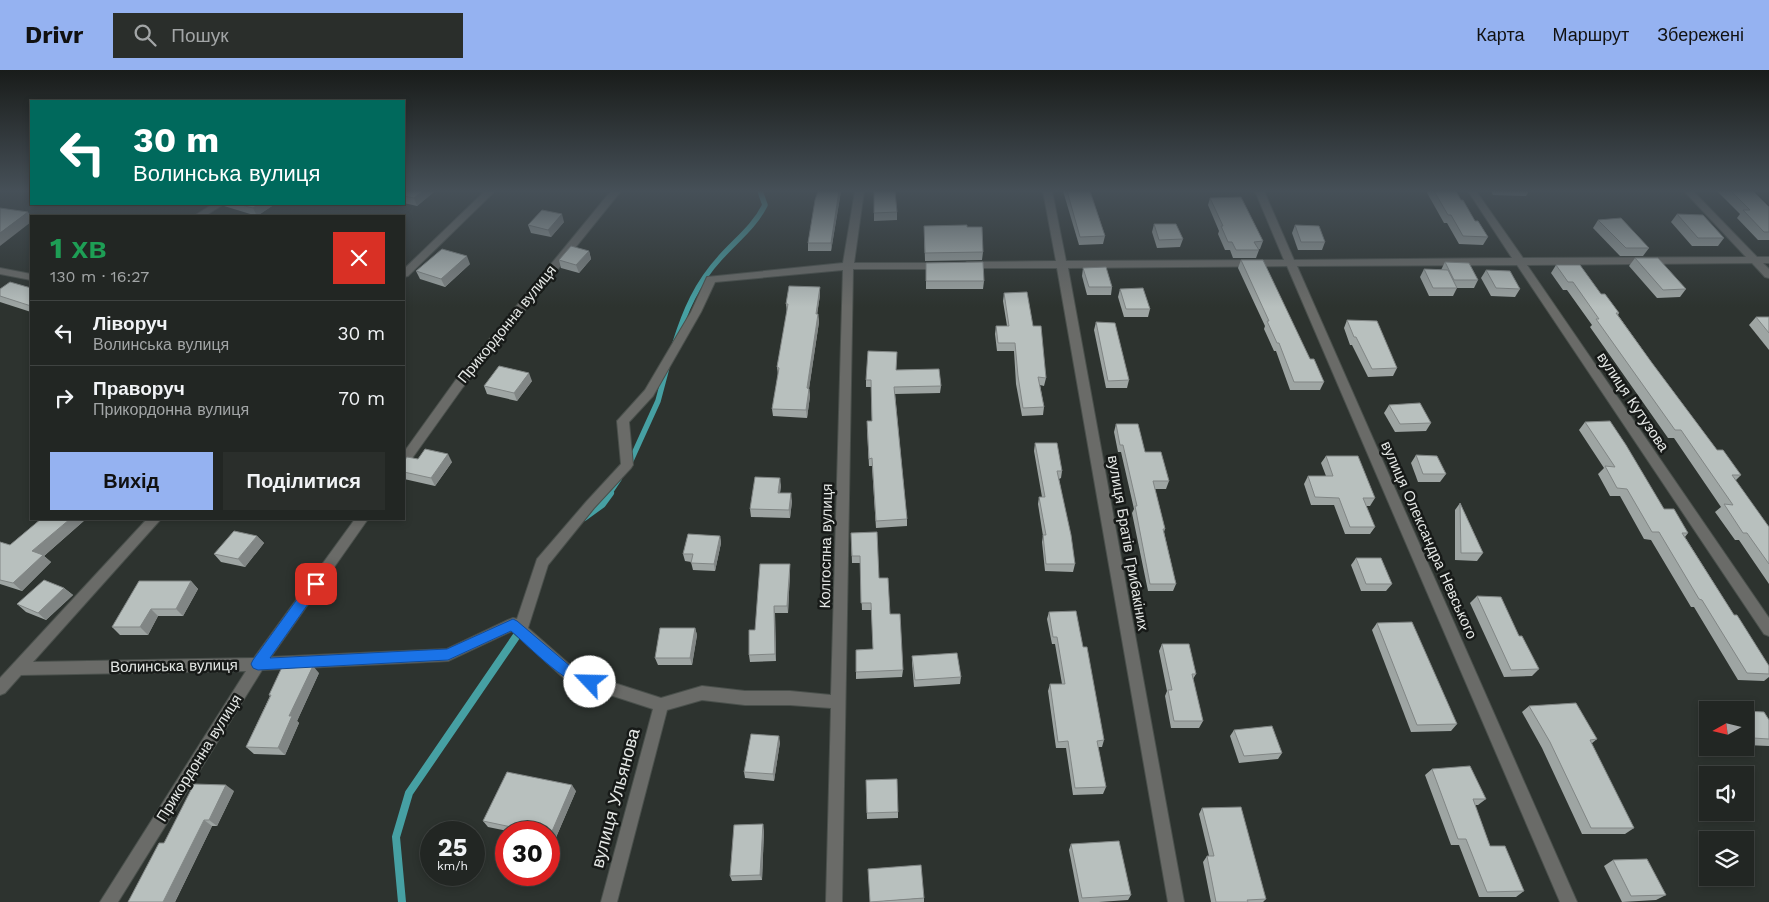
<!DOCTYPE html>
<html lang="uk">
<head>
<meta charset="utf-8">
<style>
	body { margin:0; font-family:"Work Sans",sans-serif; background:#2a2e2b; color:#f1f3f6; height:100vh; display:flex; flex-direction:column; font-size:19px; white-space:nowrap }
	* { box-sizing:border-box; margin:0 }
	p { font-size:16px; color:#a2a5a6 }
	.icon { flex:none; width:28px; height:28px; fill:none; stroke:currentColor; stroke-width:2; stroke-linecap:round; stroke-linejoin:round }
	.map { position:relative; flex:1; overflow:hidden }
	.sheet { position:absolute; left:30px; top:145px; width:375px; height:305px; display:flex; flex-direction:column; background:#222623; border-radius:0px; box-shadow:0 2px 8px #0003,0 0 0 1px #3f4341 }
	.sheet>* { flex:none }
	.guide { position:absolute; left:30px; top:30px; width:375px; height:105px; border-radius:0px; box-shadow:0 2px 8px #0003,0 0 0 1px #3f4341; background:#00695c; color:#fff; overflow:hidden }
	.needle { width:32px; rotate:262deg }
	.controls { position:absolute; left:1699px; top:631px; display:grid; gap:10px }
	.controls a { display:grid; place-items:center; width:55px; height:55px; border-radius:0px; background:#222623; box-shadow:0 2px 8px #0003,0 0 0 1px #3f4341; font-size:25px }
	.speed { position:absolute; left:420px; top:751px; display:flex; gap:10px; font-size:25px; font-weight:700; text-align:center }
	.speed>* { display:grid; place-content:center; width:65px; height:65px; border-radius:50%; background:#222623; box-shadow:0 2px 8px #0003,0 0 0 1px #3f4341; line-height:1 }
	.speed small { font-size:12px; font-weight:400 }
	.speed .limit { border:8px solid #d22; background:#fff; color:#111 }
	.pin { position:absolute; display:grid; place-items:center; width:42px; height:42px; color:#fff; margin:-21px; border-radius:10px; box-shadow:0 2px 8px #0006 }
	.me { position:absolute; width:55px; margin:-28px; rotate:294deg; stroke-linejoin:round; filter:drop-shadow(0 0 4px #0008) }
	.turn { display:flex; align-items:center; gap:18px; height:105px; padding:0 20px; font-size:22px }
	.turn .icon { width:65px; height:65px; stroke-width:2.5 }
	.turn b { display:block; font-size:35px; line-height:42px }
	.round { display:grid; place-items:center; flex:none; width:52px; height:52px; border-radius:0px; background:#2a2e2b }
	.headline { display:flex; align-items:center; justify-content:space-between; height:85px; padding:0 20px }
	h1 { font-size:30px; font-weight:700; line-height:38px; color:#1e9e55 }
	.button { display:flex; gap:10px; margin-top:auto; padding:10px 20px }
	.button a { flex:1; height:58px; border-radius:0px; background:#95b2f1; color:#111; font-size:20px; font-weight:700; line-height:58px; text-align:center }
	.button a+a { background:#2a2e2b; color:#f1f3f6 }
	ul { padding:0; list-style:none }
	li { display:flex; align-items:center; gap:15px; height:65px; padding:0 20px; border-top:1px solid #3f4341 }
	li div { flex:1 }
	li b { display:block; font-size:19px }
	li em { font-style:normal }
	header { display:flex; align-items:center; gap:30px; box-sizing:border-box; height:70px; padding:0 25px; background:#95b2f1; color:#111 }
	header strong { font-size:24px }
	nav { display:flex; gap:28px; margin-inline-start:auto; font-size:18px }
	.search { width:350px; height:45px; background:#2a2e2b; display:flex; align-items:center; gap:12px; box-sizing:border-box; padding:0 18px; border-radius:0px; color:#a2a5a6; font-size:19px }
	.map>svg:first-child { display:block }
</style>
</head>
<body>
<header>
<strong>Drivr</strong>
<div class="search"><svg class="icon" aria-label="search" viewBox="0 0 24 24"><circle cx="10" cy="10" r="6"/><path d="M15 15l6 6"/></svg>Пошук</div>
<nav><a>Карта</a><a>Маршрут</a><a>Збережені</a></nav>
</header>
<div class="map">
<svg width="1769" height="832" viewBox="0 0 1769 832">
	<rect width="100%" height="100%" fill="#2d332f"/>
	<g fill="none" stroke-linecap="round" stroke-linejoin="round">
		<g stroke="#46a0a3" stroke-width="5.5">
			<path d="M 675,273 C 685,241 697,213 720,188 C 736,170 754,157 765,135 L 760,121"/>
			<polyline points="628,397 658,331 667,297"/>
			<polyline points="609,424 619,409"/>
		</g>
		<g stroke="#46a0a3" stroke-width="8">
			<polyline points="584,447 602,434 610,423"/>
			<polyline points="402,832 396,767 409,723 522,558"/>
		</g>
		<g stroke="#4a504c" stroke-width="2">
			<g id="street">
				<polygon points="485,121 495,121 408,206 404,207 404,199"/>
				<polygon points="611,121 621,121 463,317 408,394 404,396 404,382 455,311"/>
				<path d="M 855,121 L 864,121 L 854,193 L 942,193 L 947,196 L 942,199 L 853,199 L 842,832 L 826,832 L 831,638 L 790,635 L 745,635 L 702,630 L 667,640 L 617,832 L 601,832 L 653,639 L 567,611 L 512,561 L 448,591 L 262,600 L 118,832 L 100,832 L 246,601 L 21,605 L 5,623 L 0,625 L 0,608 L 147,449 L 161,449 L 33,592 L 254,588 L 355,449 L 368,449 L 271,587 L 447,579 L 508,550 L 513,548 L 517,549 L 537,489 L 586,432 L 621,394 L 617,351 L 645,320 L 691,242 L 707,207 L 843,193 ZM 843,200 L 831,625 L 790,621 L 745,621 L 702,616 L 661,628 L 577,601 L 528,558 L 548,495 L 594,438 L 631,398 L 633,395 L 629,352 L 653,326 L 701,242 L 715,212 Z"/>
				<polygon points="1043,121 1052,121 1066,191 1284,190 1255,121 1264,121 1294,190 1512,188 1468,121 1476,121 1523,188 1746,187 1684,121 1693,121 1757,187 1769,187 1769,193 1763,193 1769,199 1769,208 1765,207 1752,193 1527,195 1769,548 1769,566 1764,564 1517,195 1297,196 1577,832 1560,832 1287,196 1068,198 1184,832 1168,832 1057,198 967,198 962,195 967,192 1056,191"/>
				<polygon points="213,134 224,134 205,146 194,146"/>
				<polygon points="0,198 31,204 31,210 0,204"/>
			</g>
		</g>
		<use href="#street" fill="#6a6b68" fill-rule="evenodd"/>
	</g>
	<g fill="#9ea5a3">
		<polygon points="404,121 435,121 417,136 404,133"/>
		<polygon points="841,121 831,181 808,181 808,173"/>
		<polygon points="874,121 897,142 897,150 874,151"/>
		<polygon points="1063,121 1090,121 1105,166 1103,174 1079,175"/>
		<polygon points="1426,121 1456,121 1461,130 1475,151 1488,167 1483,175 1459,174 1447,153 1444,153"/>
		<polygon points="1491,121 1529,121 1526,126 1493,125"/>
		<polygon points="1717,121 1753,121 1769,137 1769,170 1758,170 1737,148 1740,144"/>
		<polygon points="1210,128 1263,171 1260,179 1258,179 1259,180 1256,188 1233,188 1230,180 1225,180 1218,164 1219,161 1208,135"/>
		<polygon points="223,134 275,134 257,146 224,136"/>
		<polygon points="1677,144 1724,168 1718,176 1692,176 1671,152"/>
		<polygon points="1598,150 1649,178 1643,186 1620,186 1593,158"/>
		<polygon points="564,152 551,167 531,163 528,155"/>
		<polygon points="1154,154 1183,169 1180,177 1157,178 1152,162"/>
		<polygon points="1295,155 1325,172 1322,180 1298,180 1292,163"/>
		<polygon points="924,156 967,157 983,182 982,190 925,191"/>
		<polygon points="589,181 591,189 579,203 561,198 559,190"/>
		<polygon points="1635,188 1686,219 1680,227 1657,228 1629,196"/>
		<polygon points="1241,190 1310,289 1324,312 1320,320 1290,320 1276,281 1274,281 1264,259 1265,256 1238,198"/>
		<polygon points="1445,192 1478,210 1474,218 1457,218 1453,226 1429,226 1420,207 1424,199 1441,200"/>
		<polygon points="926,193 984,211 983,219 926,219"/>
		<polygon points="470,194 445,217 420,209 416,201"/>
		<polygon points="1556,195 1601,224 1619,243 1618,245 1652,293 1717,380 1741,405 1735,411 1769,457 1769,514 1739,470 1735,470 1715,442 1721,437 1674,368 1668,368 1590,257 1592,255 1567,220 1563,220 1551,203"/>
		<polygon points="1083,198 1112,217 1111,225 1087,225 1082,206"/>
		<polygon points="1486,200 1520,219 1515,227 1491,226 1481,208"/>
		<polygon points="820,217 820,225 817,244 818,244 819,252 809,318 810,326 807,348 773,346 772,339 778,305 777,297 787,242 786,234"/>
		<polygon points="31,218 31,242 0,232 0,219"/>
		<polygon points="1120,219 1150,239 1148,247 1124,247 1118,227"/>
		<polygon points="1004,223 1033,256 1046,308 1044,316 1040,315 1044,337 1043,345 1022,346 1016,314 1014,281 997,281 995,264 996,256 1007,256 1003,231"/>
		<polygon points="1756,247 1769,247 1769,280 1749,255"/>
		<polygon points="1347,250 1397,298 1393,306 1368,307 1352,275 1350,275 1344,258"/>
		<polygon points="1096,252 1129,310 1127,318 1106,318 1094,260"/>
		<polygon points="896,300 941,316 940,323 895,324 907,449 907,456 876,458 872,396 869,396 867,358 872,351 871,317 866,317 866,310"/>
		<polygon points="532,311 517,331 487,324 484,316"/>
		<polygon points="1389,335 1431,353 1426,361 1395,362 1384,343"/>
		<polygon points="1585,352 1664,439 1688,463 1685,467 1734,545 1769,596 1769,607 1764,611 1738,610 1694,537 1691,537 1651,470 1644,469 1620,426 1610,426 1598,404 1604,398 1579,360"/>
		<polygon points="1116,354 1145,382 1169,411 1166,419 1155,419 1165,459 1164,462 1176,514 1173,521 1148,521 1132,443 1134,439 1121,382 1118,382 1114,362"/>
		<polygon points="1035,373 1062,401 1061,408 1059,409 1075,494 1073,502 1045,501 1042,472 1043,466 1038,434 1039,427 1042,427 1034,381"/>
		<polygon points="1416,385 1446,404 1440,412 1418,412 1411,393"/>
		<polygon points="1326,386 1375,428 1370,436 1366,436 1375,457 1370,464 1345,464 1334,435 1311,435 1304,414 1308,406 1326,406 1321,393"/>
		<polygon points="418,389 452,392 435,416 404,409 404,391"/>
		<polygon points="781,415 780,423 792,431 790,448 751,447 750,439"/>
		<polygon points="1460,433 1483,483 1477,491 1455,490 1455,440"/>
		<polygon points="41,449 86,449 44,486 51,492 22,521 0,514 0,472 10,475"/>
		<polygon points="851,463 879,508 890,544 903,600 902,607 856,609 856,580 873,579 872,540 862,540 860,493 852,493"/>
		<polygon points="257,466 264,473 245,497 221,492 214,484"/>
		<polygon points="720,466 721,473 715,501 693,500 691,492 685,491 683,484"/>
		<polygon points="1356,488 1392,514 1386,521 1361,521 1351,495"/>
		<polygon points="790,494 790,501 788,543 775,543 776,591 750,592 749,585 755,560"/>
		<polygon points="191,511 198,519 183,546 158,546 148,565 120,565 112,557"/>
		<polygon points="64,518 73,525 46,550 26,542 17,534"/>
		<polygon points="1477,526 1519,566 1539,599 1532,606 1504,607 1470,533"/>
		<polygon points="1049,542 1083,577 1104,670 1102,677 1098,677 1106,717 1103,724 1073,725 1066,678 1056,678 1048,621 1050,614 1062,614 1055,574 1052,574 1047,549"/>
		<polygon points="1377,553 1457,654 1451,661 1411,662 1372,560"/>
		<polygon points="695,558 697,565 692,595 658,595 655,588"/>
		<polygon points="1162,574 1196,604 1193,609 1203,651 1199,658 1171,658 1165,626 1167,621 1159,581"/>
		<polygon points="912,586 961,607 960,614 914,617 912,593"/>
		<polygon points="319,603 297,651 299,653 285,685 254,684 246,677 270,626 269,625"/>
		<polygon points="1529,636 1597,669 1591,674 1634,758 1625,764 1582,764 1542,678 1522,642"/>
		<polygon points="1745,641 1769,669 1769,676 1745,675"/>
		<polygon points="1234,660 1282,683 1278,689 1239,693 1230,666"/>
		<polygon points="780,672 774,711 745,708 744,702"/>
		<polygon points="1432,699 1486,729 1478,735 1475,735 1490,776 1524,821 1516,827 1479,827 1459,775 1451,775 1425,705"/>
		<polygon points="866,710 898,742 898,748 867,749"/>
		<polygon points="234,721 217,756 212,756 175,832 128,832 164,773"/>
		<polygon points="576,721 554,772 549,770 549,762 513,762 488,757 483,751"/>
		<polygon points="1202,738 1266,829 1263,832 1211,832 1203,792 1207,786 1209,786 1199,744"/>
		<polygon points="764,760 762,810 732,811 730,806"/>
		<polygon points="1071,774 1131,825 1128,830 1099,832 1079,832 1069,780"/>
		<polygon points="1613,790 1666,825 1656,830 1622,832 1604,796"/>
		<polygon points="924,828 924,832 870,832"/>
	</g>
	<g fill="#818685">
		<polygon points="423,121 435,121 417,136 414,128"/>
		<polygon points="839,121 841,121 831,181 831,173"/>
		<polygon points="259,134 275,134 257,146 253,138"/>
		<polygon points="28,142 31,146 31,152 0,176 0,163"/>
		<polygon points="562,144 564,152 551,167 548,160"/>
		<polygon points="589,181 591,189 579,203 576,195"/>
		<polygon points="467,186 470,194 445,217 441,209"/>
		<polygon points="820,217 820,225 816,252 816,244"/>
		<polygon points="818,244 819,252 808,326 807,318"/>
		<polygon points="529,303 532,311 517,331 514,323"/>
		<polygon points="809,319 810,326 807,348 806,340"/>
		<polygon points="448,384 452,392 435,416 431,408"/>
		<polygon points="780,408 781,415 779,430 778,423"/>
		<polygon points="791,423 792,431 790,448 789,440"/>
		<polygon points="70,449 86,449 44,486 51,492 22,521 13,513 32,481"/>
		<polygon points="257,466 264,473 245,497 238,489"/>
		<polygon points="720,466 721,473 715,501 714,494"/>
		<polygon points="790,494 790,501 788,543 787,536"/>
		<polygon points="191,511 198,519 183,546 176,539"/>
		<polygon points="64,518 73,525 46,550 38,543"/>
		<polygon points="774,536 775,543 776,591 775,584"/>
		<polygon points="151,539 158,546 148,565 140,557"/>
		<polygon points="695,558 697,565 692,595 690,588"/>
		<polygon points="313,596 319,603 297,651 299,653 285,685 278,678 289,646"/>
		<polygon points="779,666 780,672 774,711 773,704"/>
		<polygon points="226,715 234,721 217,756 209,750"/>
		<polygon points="572,715 576,721 554,772 550,766"/>
		<polygon points="204,750 212,756 175,832 163,832"/>
		<polygon points="763,754 764,760 762,810 760,805"/>
	</g>
	<g fill="#b8c0be" stroke="#818685">
		<polygon points="404,121 423,121 414,128 404,126"/>
		<polygon points="818,121 839,121 831,173 808,173 815,130"/>
		<polygon points="874,121 895,121 897,142 874,143"/>
		<polygon points="1067,121 1090,121 1105,166 1080,167"/>
		<polygon points="1434,121 1456,121 1461,130 1463,130 1475,151 1478,151 1488,167 1463,166 1451,145 1448,145"/>
		<polygon points="1731,121 1753,121 1769,137 1769,162 1764,162 1743,140 1750,140"/>
		<polygon points="1241,127 1263,171 1254,172 1259,180 1236,180 1232,172 1228,172 1221,156 1223,156 1210,128"/>
		<polygon points="237,134 259,134 253,138"/>
		<polygon points="0,138 28,142 0,163"/>
		<polygon points="542,140 562,144 548,160 528,155"/>
		<polygon points="1677,144 1703,145 1724,168 1698,168"/>
		<polygon points="1621,148 1649,178 1626,178 1598,150"/>
		<polygon points="1154,154 1176,154 1183,169 1159,170"/>
		<polygon points="967,155 967,157 982,157 983,182 925,183 924,156"/>
		<polygon points="1295,155 1319,156 1325,172 1301,172"/>
		<polygon points="571,176 589,181 576,195 559,190"/>
		<polygon points="442,179 467,186 441,209 416,201"/>
		<polygon points="1635,188 1658,188 1686,219 1663,220"/>
		<polygon points="1241,190 1263,190 1310,289 1314,289 1324,312 1294,312 1279,273 1277,273 1267,251 1269,251"/>
		<polygon points="983,192 984,211 926,211 926,193"/>
		<polygon points="1445,192 1469,193 1478,210 1454,210"/>
		<polygon points="1556,195 1580,195 1601,224 1605,224 1619,243 1616,243 1652,293 1717,380 1723,380 1741,405 1732,405 1769,457 1769,494 1747,463 1743,463 1724,434 1733,435 1681,360 1675,360 1596,249 1599,249 1573,212 1568,212"/>
		<polygon points="1106,197 1112,217 1089,217 1083,198"/>
		<polygon points="1424,199 1448,200 1457,218 1433,218"/>
		<polygon points="1486,200 1510,201 1520,219 1496,218"/>
		<polygon points="10,212 31,218 31,236 0,226 0,219"/>
		<polygon points="789,216 820,217 816,244 818,244 807,318 809,319 806,340 772,339 779,298 777,297 788,234 786,234"/>
		<polygon points="1143,218 1150,239 1126,239 1120,219"/>
		<polygon points="1027,222 1033,256 1041,256 1046,308 1038,307 1044,337 1023,338 1018,306 1015,273 998,273 996,256 1009,256 1004,223"/>
		<polygon points="1756,247 1769,247 1769,263"/>
		<polygon points="1347,250 1377,251 1397,298 1372,299 1356,267 1354,267"/>
		<polygon points="1096,252 1115,253 1129,310 1108,311"/>
		<polygon points="868,281 897,282 896,300 939,299 941,316 894,317 907,449 876,451 872,388 869,389 867,351 872,351 871,310 866,310"/>
		<polygon points="499,296 529,303 514,323 484,316"/>
		<polygon points="1420,333 1431,353 1400,354 1389,335"/>
		<polygon points="1610,351 1626,375 1664,439 1674,439 1688,463 1682,463 1734,545 1737,545 1769,596 1769,604 1747,603 1702,530 1699,529 1659,462 1652,462 1627,419 1617,418 1605,396 1615,397 1585,352"/>
		<polygon points="1116,354 1138,354 1145,382 1161,382 1169,411 1153,411 1165,459 1163,459 1176,514 1150,514 1135,436 1137,436 1123,375 1120,375"/>
		<polygon points="1035,373 1057,373 1062,401 1057,401 1071,465 1075,494 1046,494 1043,465 1046,465 1039,427 1045,427"/>
		<polygon points="425,379 448,384 431,408 404,402 404,391 407,387 418,389"/>
		<polygon points="1416,385 1437,386 1446,404 1423,404"/>
		<polygon points="1326,386 1358,386 1375,428 1363,428 1375,457 1350,457 1339,428 1315,427 1308,406 1333,406"/>
		<polygon points="755,407 780,408 778,423 791,423 789,440 750,439"/>
		<polygon points="1460,433 1483,483 1461,483"/>
		<polygon points="41,449 70,449 32,481 43,485 13,513 0,510 0,472 10,475"/>
		<polygon points="234,461 257,466 238,489 214,484"/>
		<polygon points="877,462 879,508 888,508 890,544 900,544 903,600 856,602 856,580 873,579 871,533 861,533 860,486 852,486 851,463"/>
		<polygon points="688,464 720,466 714,494 691,493 693,484 683,484"/>
		<polygon points="1356,488 1381,488 1392,514 1366,514"/>
		<polygon points="760,494 790,494 787,536 774,536 775,584 749,585 749,560 755,560"/>
		<polygon points="44,510 64,518 38,543 17,534"/>
		<polygon points="139,511 191,511 176,539 151,539 140,557 112,557"/>
		<polygon points="1477,526 1501,527 1519,566 1522,566 1539,599 1511,600"/>
		<polygon points="1076,541 1083,577 1087,577 1104,670 1097,671 1106,717 1075,718 1068,671 1058,672 1050,614 1065,614 1057,567 1053,567 1049,542"/>
		<polygon points="1412,552 1457,654 1417,655 1377,553"/>
		<polygon points="660,558 695,558 690,588 655,588"/>
		<polygon points="1162,574 1189,574 1196,604 1192,604 1203,651 1174,651 1168,620 1172,620"/>
		<polygon points="957,583 961,607 915,610 912,586"/>
		<polygon points="283,595 313,596 289,646 292,646 278,678 246,677 271,625 269,625"/>
		<polygon points="1576,633 1597,669 1590,670 1634,758 1591,758 1550,672 1529,636"/>
		<polygon points="1745,641 1764,642 1769,650 1769,669 1753,668 1745,655"/>
		<polygon points="1272,656 1282,683 1244,686 1234,660"/>
		<polygon points="751,664 779,666 773,704 744,702"/>
		<polygon points="1470,696 1486,729 1473,729 1490,776 1505,776 1524,821 1487,822 1466,769 1458,769 1432,699"/>
		<polygon points="507,702 572,715 550,766 549,766 549,762 535,762 483,751"/>
		<polygon points="897,709 898,742 867,743 866,710"/>
		<polygon points="194,714 226,715 209,750 204,750 163,832 128,832 159,773 164,773"/>
		<polygon points="1241,737 1266,829 1247,830 1248,832 1216,832 1207,786 1214,786 1202,738"/>
		<polygon points="763,754 760,805 730,806 734,755"/>
		<polygon points="1119,771 1131,825 1082,828 1071,774"/>
		<polygon points="1647,789 1666,825 1631,826 1613,790"/>
		<polygon points="921,795 924,828 870,832 868,799"/>
	</g>
	<linearGradient id="sky" x2="0" y2="1"><stop stop-color="#191c1a"/><stop offset="0.51" stop-color="#465058"/><stop offset="1" stop-color="#465058" stop-opacity="0"/></linearGradient>
	<rect width="1769" height="237" fill="url(#sky)"/>
	<path fill="#1a73e8" stroke="#114b97" d="M 316,508 L 320,510 L 322,514 L 320,517 L 270,588 L 447,579 L 513,549 L 517,551 L 577,602 L 595,608 L 597,612 L 595,616 C 573,624 528,575 511,561 L 448,590 L 258,600 L 253,598 L 251,594 L 253,590 L 311,510 Z"/>
	<g text-anchor="middle" dominant-baseline="central" stroke-width="5" stroke-linejoin="round" paint-order="stroke">
		<g font-size="15" fill="#e5e8e6" stroke="#171a18">
			<text transform="translate(507 254) rotate(-51)">Прикордонна вулиця</text>
			<text transform="translate(1633 332) rotate(56)">вулиця Кутузова</text>
			<text transform="translate(1429 470) rotate(66)">вулиця Олександра Невського</text>
			<text transform="translate(1128 473) rotate(80)">вулиця Братів Грибакіних</text>
			<text transform="translate(826 476) rotate(-89)">Колгоспна вулиця</text>
			<text transform="translate(174 596) rotate(-1)">Волинська вулиця</text>
			<text transform="translate(199 688) rotate(-58)">Прикордонна вулиця</text>
		</g>
		<g font-size="18" fill="#e5e8e6" stroke="#171a18">
			<text transform="translate(615 728) rotate(-75)">вулиця Ульянова</text>
		</g>
	</g>
</svg>
<div class="controls">
<a><svg class="needle" viewBox="-14 -14 28 28"><path d="M0-13l5 13h-10z" fill="#e53935"/><path d="M0 13l5-13h-10z" fill="#a2a5a6"/></svg></a>
<a><svg class="icon" aria-label="sound" viewBox="0 0 24 24"><path d="M4 9h4l5-4v14l-5-4H4zM17 9q2 3 0 6"/></svg></a>
<a><svg class="icon" aria-label="layers" viewBox="0 0 24 24"><path d="M12 4l9 5-9 5-9-5zM3 14l9 5 9-5"/></svg></a>
</div>
<div class="speed"><div>25<small>km/h</small></div><div class="limit">30</div></div>
<div class="pin" style="left:316px;top:514px;background:#d93025"><svg class="icon" aria-label="arrive" viewBox="0 0 24 24"><path d="M6 21V4h12l-3 4 3 4H6"/></svg></div>
<svg class="me" style="left:590px;top:612px" viewBox="-20 -20 40 40"><circle r="19" fill="#fff"/><path d="M0-13L10 11 0 6-10 11z" fill="#1a73e8"/></svg>
<div class="guide">
<div class="turn"><svg class="icon" aria-label="left" viewBox="0 0 24 24"><path d="M17 20v-9H6M10 6l-5 5 5 5"/></svg><div><b>30 m</b>Волинська вулиця</div></div>
</div>
<section class="sheet">
<div class="headline"><div><h1>1 хв</h1><p>130 m · 16:27</p></div><a class="round" style="background:#d93025;color:#fff"><svg class="icon" aria-label="close" viewBox="0 0 24 24"><path d="M6 6l12 12M18 6L6 18"/></svg></a></div>
<ul>
<li><svg class="icon" aria-label="left" viewBox="0 0 24 24"><path d="M17 20v-9H6M10 6l-5 5 5 5"/></svg><div><b>Ліворуч</b><p>Волинська вулиця</p></div><em>30 m</em></li>
<li><svg class="icon" aria-label="right" viewBox="0 0 24 24"><path d="M7 20v-9h11M14 6l5 5-5 5"/></svg><div><b>Праворуч</b><p>Прикордонна вулиця</p></div><em>70 m</em></li>
</ul>
<div class="button"><a>Вихід</a><a>Поділитися</a></div>
</section>
</div>
</body>
</html>
